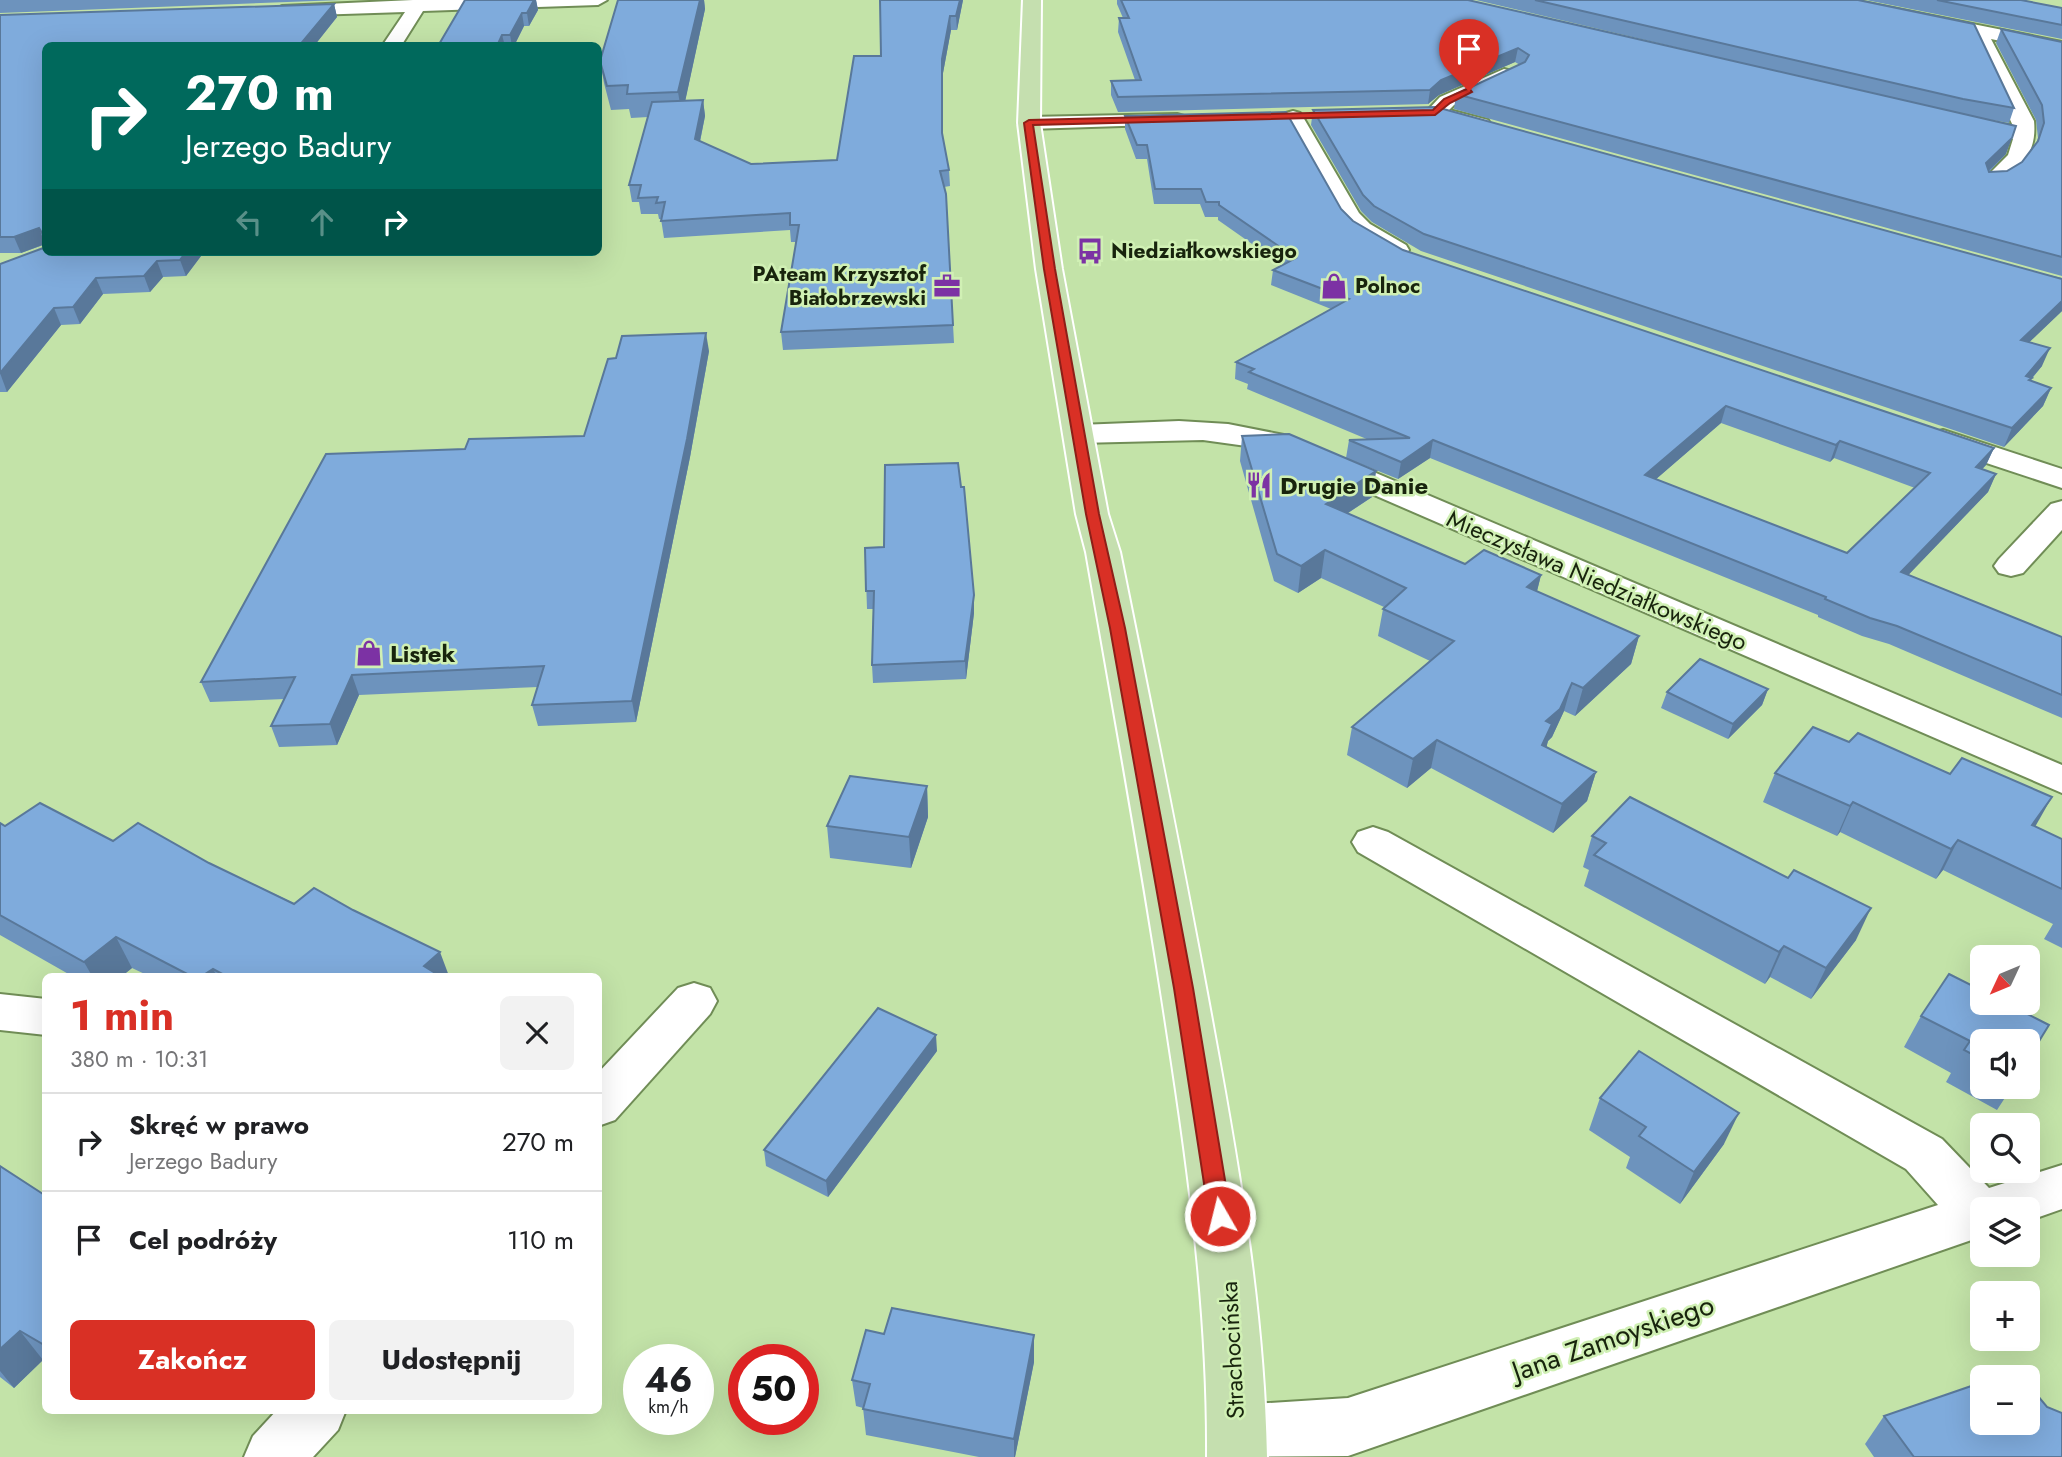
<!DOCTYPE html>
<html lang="pl">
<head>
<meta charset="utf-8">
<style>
	body { margin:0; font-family:Jost,sans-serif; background:#f2f2f2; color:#202124; height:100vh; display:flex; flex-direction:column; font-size:26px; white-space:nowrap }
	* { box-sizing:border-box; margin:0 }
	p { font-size:23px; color:#757577 }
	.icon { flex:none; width:38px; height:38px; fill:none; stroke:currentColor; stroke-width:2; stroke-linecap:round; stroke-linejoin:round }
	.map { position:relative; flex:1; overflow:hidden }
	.drawer { position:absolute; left:42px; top:973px; width:560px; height:441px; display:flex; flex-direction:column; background:#fff; border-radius:10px; box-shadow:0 7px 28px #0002 }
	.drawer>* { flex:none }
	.guide { position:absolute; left:42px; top:42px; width:560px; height:214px; border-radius:10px; box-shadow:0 7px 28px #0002; background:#00695c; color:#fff; overflow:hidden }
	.needle { width:46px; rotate:226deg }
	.fabs { position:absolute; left:1970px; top:945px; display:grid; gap:14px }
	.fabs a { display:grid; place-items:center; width:70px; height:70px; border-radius:10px; background:#fff; box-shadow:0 7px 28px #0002; font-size:35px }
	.speed { position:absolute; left:623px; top:1344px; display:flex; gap:14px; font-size:35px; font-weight:700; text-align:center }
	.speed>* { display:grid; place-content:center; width:91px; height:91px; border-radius:50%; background:#fff; box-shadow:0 7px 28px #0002; line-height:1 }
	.speed small { font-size:18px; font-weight:400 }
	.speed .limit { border:10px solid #d22; background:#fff; color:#111 }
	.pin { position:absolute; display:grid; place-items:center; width:60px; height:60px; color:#fff; margin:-72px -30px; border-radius:50% 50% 50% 0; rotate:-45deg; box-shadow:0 0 7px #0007 }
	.pin .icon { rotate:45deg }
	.me { position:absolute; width:77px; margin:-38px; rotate:352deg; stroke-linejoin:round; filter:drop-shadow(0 0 5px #0008) }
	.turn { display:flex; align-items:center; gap:24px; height:147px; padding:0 28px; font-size:32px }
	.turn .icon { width:91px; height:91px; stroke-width:2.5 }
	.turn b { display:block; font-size:49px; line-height:60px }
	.lanes { display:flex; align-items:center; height:66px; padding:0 28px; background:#0003; justify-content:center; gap:35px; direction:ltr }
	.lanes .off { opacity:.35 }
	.round { display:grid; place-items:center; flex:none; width:74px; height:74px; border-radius:10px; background:#f2f2f2 }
	.summary { display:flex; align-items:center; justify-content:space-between; height:119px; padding:0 28px }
	h1 { font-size:42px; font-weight:700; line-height:52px; color:#d93025 }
	.action { display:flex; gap:14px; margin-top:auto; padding:14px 28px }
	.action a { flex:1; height:80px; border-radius:10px; background:#d93025; color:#fff; font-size:28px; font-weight:700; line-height:80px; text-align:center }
	.action a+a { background:#f2f2f2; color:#202124 }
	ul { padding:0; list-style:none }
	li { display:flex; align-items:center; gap:21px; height:98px; padding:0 28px; border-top:2px solid #e0e0e0 }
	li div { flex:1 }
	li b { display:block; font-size:26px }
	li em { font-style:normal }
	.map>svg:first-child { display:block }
</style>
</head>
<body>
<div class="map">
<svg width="2062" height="1457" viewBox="0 0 2062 1457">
	<rect width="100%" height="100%" fill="#c3e3a8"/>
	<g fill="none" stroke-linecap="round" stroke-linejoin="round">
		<g stroke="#708d56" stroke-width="4">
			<g id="minor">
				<polygon points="413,0 607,0 598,5 423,11 401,46 382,46 405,12 282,16 273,11 282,6"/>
				<path d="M 1818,0 L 1853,0 L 2062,42 L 2062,54 L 1991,39 L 2034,121 C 2037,151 2023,166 2001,186 L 1985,186 L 1982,181 L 2008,155 L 2013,139 L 1955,127 L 1951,123 L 1955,119 L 1962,117 L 2013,126 L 1971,35 L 1827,5 Z"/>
				<polygon points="1504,69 1511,71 1514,75 1511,79 1454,105 1449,110 1488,120 1491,125 1488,130 1480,131 1428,117 1425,113 1440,97"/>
				<path d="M 1293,111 L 1300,113 L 1303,117 L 1359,213 L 1370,224 L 1406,245 L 1409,250 L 1406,255 C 1383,261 1356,237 1341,222 L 1283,117 L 1286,113 Z"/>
				<polygon points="1177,114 1184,116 1188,120 1184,124 1029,129 1022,127 1018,123 1022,119 1029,117"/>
				<polygon points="1179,421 1228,424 1289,436 2062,765 2062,793 1268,449 1203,440 1079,443 1068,440 1064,434 1068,428 1079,425"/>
				<polygon points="1943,430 2062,469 2062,488 1932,445 1928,439 1932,433"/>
				<polygon points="2062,501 2062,530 2023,573 2011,576 1999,573 1994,566 1999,559 2051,504"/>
				<polygon points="1373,827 1388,832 1942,1139 1989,1188 2062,1165 2062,1209 2028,1221 2028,1209 1983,1209 1983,1236 1348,1456 1223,1457 1216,1454 1208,1434 1216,1414 1237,1405 1348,1398 1938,1205 1906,1169 1358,852 1352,842 1358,832"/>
				<polygon points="694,983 710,988 717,1001 710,1014 615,1120 598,1126 598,1073 678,988"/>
				<polygon points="0,994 46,999 46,1035 0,1030"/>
				<polygon points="277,1410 346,1410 338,1430 313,1457 244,1457 253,1436"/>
			</g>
		</g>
		<g stroke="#fff" stroke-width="4">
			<path id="major" d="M 1023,0 L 1041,0 L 1040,123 L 1062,269 L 1108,514 L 1120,552 C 1152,711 1185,871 1214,1031 C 1240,1172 1264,1313 1267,1457 L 1207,1457 C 1208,1314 1189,1173 1167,1031 C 1143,871 1114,712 1086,552 L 1076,514 L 1036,269 L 1018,123 Z"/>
		</g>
		<use href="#minor" fill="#fff" fill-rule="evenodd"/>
		<use href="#major" fill="#c5dfaf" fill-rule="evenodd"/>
	</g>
	<g fill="#6d93bd" fill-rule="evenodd">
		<polygon points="0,0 341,0 0,13"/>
		<polygon points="465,0 536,0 538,10 529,26 524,26 514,46 438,46"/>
		<polygon points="618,0 704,0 705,9 685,101 703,100 705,116 700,142 751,164 837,160 881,56 963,0 957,30 951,30 943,73 942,136 949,170 950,186 944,187 946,194 954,343 783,350 781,332 796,242 791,242 790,230 664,238 661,219 659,219 658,214 641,214 639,202 632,202 629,185 648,117 631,118 629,109 611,110 604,83 600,61"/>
		<polygon points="1117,0 1468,0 1810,79 1476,0 1858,0 2014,108 2009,123 1975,117 2006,154 1989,172 2007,171 2022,162 2036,145 2038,138 2036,120 1996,43 2001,29 2062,42 2062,276 1454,109 1456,94 1520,65 1515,62 1439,95 1428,104 1118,112 1111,95 1111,81 1135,80 1118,32 1119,18 1123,18 1117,4"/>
		<polygon points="1866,0 2021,0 2062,8 2062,39"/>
		<polygon points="334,4 337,17 314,46 46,46 46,244 21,253 0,253 0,15"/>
		<polygon points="1313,110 2062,278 2062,311 2029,342 2042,366 2030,381 2051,388 2043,406 2004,447 1421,251 1372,222 1361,211 1311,125"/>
		<path d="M 1125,116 L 1341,209 L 1353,221 L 1403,250 L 1994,448 L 1986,465 L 1982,469 L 1996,474 L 1988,492 L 1908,575 L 2062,637 L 2062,718 L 1889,644 L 1862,636 L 1818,617 L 1818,615 L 1430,458 L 1398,479 L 1346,458 L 1349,440 L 1369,440 L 1247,389 L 1248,384 L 1235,379 L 1236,362 L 1331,309 L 1271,285 L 1273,270 L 1282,265 L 1218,220 L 1218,217 L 1205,217 L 1200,204 L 1154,204 L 1147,159 L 1136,159 L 1125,129 ZM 1721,423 L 1830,462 L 1834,458 L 1915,488 L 1847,553 L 1656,479 Z"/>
		<polygon points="204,252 186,276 163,277 150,292 103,294 80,324 61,325 7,392 0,392 0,264"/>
		<polygon points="709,351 690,457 636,722 538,726 532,705 538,687 359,695 337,745 279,747 271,726 285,699 210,702 201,682 465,449 584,436"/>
		<polygon points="1242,436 1376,471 1372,497 1348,513 1465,564 1541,575 1537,591 1639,636 1631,664 1575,716 1564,711 1552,737 1548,741 1546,747 1596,772 1587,801 1553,833 1431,768 1407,788 1347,755 1352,727 1430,661 1378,636 1383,609 1384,607 1321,578 1298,593 1274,581 1240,461"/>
		<polygon points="865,548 974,595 974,613 966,679 873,683 872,665 873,609 867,609"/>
		<polygon points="1768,689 1762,705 1728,739 1661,708 1667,692"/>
		<polygon points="1775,773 2035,827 2062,839 2062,948 2044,939 2053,924 1943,870 1936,879 1840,832 1837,836 1763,802"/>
		<polygon points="927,786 928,817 911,868 830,858 827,826"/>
		<polygon points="0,823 5,826 113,841 209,863 449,976 149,976 132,968 122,976 72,976 0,935"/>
		<polygon points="1592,836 1856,940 1811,999 1770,977 1765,984 1584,886 1589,870 1583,867"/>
		<polygon points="1921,1016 1983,1041 1983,1087 2012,1087 1997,1110 1946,1082 1951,1073 1904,1047"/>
		<polygon points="937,1051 828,1197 766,1166 764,1150"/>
		<polygon points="1600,1098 1724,1144 1680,1204 1626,1168 1630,1157 1589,1130"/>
		<polygon points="0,1166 46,1196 46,1362 43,1360 14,1388 0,1377"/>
		<polygon points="884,1334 1034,1335 1034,1362 1015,1457 979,1457 866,1435 863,1408 856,1406 852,1380"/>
		<polygon points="2047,1407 2062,1457 1874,1457 1865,1444 1884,1416"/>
	</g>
	<g fill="#59789a">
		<polygon points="534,0 536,0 538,10 529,26 527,13"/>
		<polygon points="700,0 704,0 705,9 682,116 678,92"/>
		<polygon points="960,0 963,0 957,30 956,16"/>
		<polygon points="334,4 337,17 314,46 299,46"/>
		<polygon points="522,13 524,26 514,46 512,46 510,35"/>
		<polygon points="950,16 951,30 943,73 942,149 942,59"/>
		<polygon points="502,35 505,46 497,46"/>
		<polygon points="1518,48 1515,62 1439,95 1428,104 1430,90 1441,80"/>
		<polygon points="703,100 705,116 697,155 695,139"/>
		<polygon points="2012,138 2006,154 1980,179 1986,163"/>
		<polygon points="39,228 45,244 21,253 14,237"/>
		<polygon points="186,252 204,252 186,276 180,260"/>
		<polygon points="157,261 163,277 150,292 144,276"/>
		<polygon points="96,278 103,294 80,324 73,307"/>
		<polygon points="2062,301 2062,311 2013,358 2021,340"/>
		<polygon points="54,308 61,325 7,392 0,373"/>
		<polygon points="706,333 709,351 690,457 636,722 632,701"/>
		<polygon points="2050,348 2042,366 2031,379 2023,396 2026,376"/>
		<polygon points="2051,388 2043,406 2004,447 2012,428"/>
		<polygon points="1726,406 1721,423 1640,493 1645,475"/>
		<polygon points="1433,440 1430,458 1398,479 1401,462"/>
		<polygon points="1840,441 1834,458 1830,462 1836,445"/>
		<polygon points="1994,448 1986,465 1968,484 1976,467"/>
		<polygon points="1376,471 1372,497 1322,530 1326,504"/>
		<polygon points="1996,474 1988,492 1893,591 1901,572"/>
		<polygon points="1325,550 1321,578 1298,593 1301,566"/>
		<polygon points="1541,575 1534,603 1527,587"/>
		<polygon points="974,595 974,613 966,679 965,661"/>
		<polygon points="1639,636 1631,664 1575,716 1583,688"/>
		<polygon points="352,675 359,695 337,745 330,724"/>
		<polygon points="1572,683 1564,711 1552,737 1548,741 1545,753 1539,750 1546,721"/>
		<polygon points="1768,689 1762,705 1728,739 1733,724"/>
		<polygon points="1437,740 1431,768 1407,788 1413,759"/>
		<polygon points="1596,772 1587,801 1553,833 1562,804"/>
		<polygon points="927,786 928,817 911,868 909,837"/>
		<polygon points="2052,797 2035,827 2032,825"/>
		<polygon points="1853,802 1840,832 1837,836 1850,806"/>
		<polygon points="1958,840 1943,870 1936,879 1951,849"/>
		<polygon points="1871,908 1856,940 1811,999 1826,968"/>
		<polygon points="116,937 132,968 122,976 92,976 84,962"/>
		<polygon points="1784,946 1770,977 1765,984 1779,952"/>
		<polygon points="440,952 449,976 428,976 424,966"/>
		<polygon points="213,969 217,976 202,976"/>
		<polygon points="936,1035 937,1051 828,1197 826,1181"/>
		<polygon points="1739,1113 1724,1144 1680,1204 1694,1172"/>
		<polygon points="20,1331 43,1360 14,1388 0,1371 0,1349"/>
		<polygon points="1034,1335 1034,1362 1015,1457 1014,1457 1014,1439"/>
	</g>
	<g fill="#7fabdc" stroke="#59789a" stroke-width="2" fill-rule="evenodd">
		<polygon points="465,0 534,0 527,13 522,13 510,35 502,35 497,46 438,46"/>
		<polygon points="618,0 700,0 678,92 627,94 628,85 607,86 600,61"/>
		<polygon points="880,0 960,0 956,16 950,16 942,59 942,133 949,170 940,171 946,194 953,325 781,332 799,225 790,225 790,213 661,221 665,202 656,203 658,197 638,198 641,185 629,185 652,102 703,100 695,139 751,164 837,160 854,56 881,56"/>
		<polygon points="1121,0 1468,0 2016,126 2012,138 1986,163 1989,172 2007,171 2022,162 2038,141 2044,123 2042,105 2001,29 2062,42 2062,257 1456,94 1525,62 1529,55 1518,48 1441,80 1430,90 1118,97 1111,81 1141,80 1119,18 1129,18"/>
		<polygon points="1535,0 1858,0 1974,24 2014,108 1963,99"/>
		<polygon points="1937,0 2021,0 2062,8 2062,25"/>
		<polygon points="334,4 299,46 46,46 46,234 42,233 39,228 14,237 0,237 0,15"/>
		<polygon points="1436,107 2062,279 2062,301 2021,340 2050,348 2026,376 2032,378 2029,380 2051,388 2012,428 1424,234 1374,206 1363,195 1313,110"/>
		<path d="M 1286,112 L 1341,209 L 1353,221 L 1403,250 L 1994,448 L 1976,467 L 1996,474 L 1901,572 L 2062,637 L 2062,695 L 1897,626 L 1870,618 L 1825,599 L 1826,597 L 1433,440 L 1401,462 L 1349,440 L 1410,438 L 1249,372 L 1254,369 L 1236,362 L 1349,299 L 1273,270 L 1296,258 L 1219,205 L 1219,202 L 1206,202 L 1201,189 L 1155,189 L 1147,145 L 1137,145 L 1125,116 ZM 1726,406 L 1836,445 L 1840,441 L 1930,473 L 1847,553 L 1645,475 Z"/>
		<polygon points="46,247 46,252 186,252 180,260 157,261 144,276 96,278 73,307 54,308 0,373 0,264"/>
		<polygon points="706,333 687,439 632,701 532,705 544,666 352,675 330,724 271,726 295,677 201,682 326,454 465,449 469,439 584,436 608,359 616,358 622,336"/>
		<polygon points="1289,434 1376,471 1326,504 1465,564 1484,550 1541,575 1527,587 1639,636 1583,688 1572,683 1560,709 1546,721 1552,724 1542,745 1596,772 1562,804 1437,740 1413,759 1352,727 1454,641 1383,609 1406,588 1325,550 1301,566 1277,554 1242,436"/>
		<polygon points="958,463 961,487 964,487 974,595 965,661 872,665 874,591 866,591 865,548 884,547 885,465"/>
		<polygon points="1700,659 1768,689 1733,724 1667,692"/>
		<polygon points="1813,727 1849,742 1858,733 1950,774 1962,758 2052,797 2032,825 2062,839 2062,889 1958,840 1951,849 1853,802 1850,806 1775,773"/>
		<polygon points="850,776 927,786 909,837 827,826"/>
		<polygon points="1630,797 1788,878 1794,870 1871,908 1826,968 1784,946 1779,952 1594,855 1606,843 1592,836"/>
		<polygon points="40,803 113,841 138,823 209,863 294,904 314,888 353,910 440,952 424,966 440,976 226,976 213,969 202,976 191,976 116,937 84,962 0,915 0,823 5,826"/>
		<polygon points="1949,974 1983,991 1983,1003 2006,1003 2049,1025 2028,1059 2028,1041 1983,1041 1983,1060 1964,1050 1970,1041 1921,1016"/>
		<polygon points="878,1008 936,1035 826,1181 764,1150"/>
		<polygon points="1639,1051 1739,1113 1694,1172 1639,1136 1646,1127 1600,1098"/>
		<polygon points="0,1166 46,1196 46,1346 20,1331 0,1349"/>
		<polygon points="892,1308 1034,1335 1014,1439 863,1409 870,1384 852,1380 866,1330 884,1334"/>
		<polygon points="2016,1370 2023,1377 1995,1377"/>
		<polygon points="1983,1382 1983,1423 2028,1423 2028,1384 2047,1407 2062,1413 2062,1457 1914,1457 1884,1416"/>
	</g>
	<polygon fill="#d93025" stroke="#8d1f18" stroke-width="2" points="1469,88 1472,92 1450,103 1435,115 1033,125 1055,269 1099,514 1125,628 1193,988 1231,1216 1228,1222 1220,1225 1212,1222 1209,1216 1174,988 1110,628 1086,514 1044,269 1024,123 1029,120 1433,110 1444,99"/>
	<defs>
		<g id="bus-bare" transform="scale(2.1)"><path d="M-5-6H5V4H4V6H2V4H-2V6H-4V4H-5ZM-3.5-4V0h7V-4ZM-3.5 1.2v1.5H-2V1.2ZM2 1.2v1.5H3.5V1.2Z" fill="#7c32a4" stroke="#d0f0b4" stroke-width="2.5" paint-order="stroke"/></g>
		<g id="office-bare" transform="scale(2.1)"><path d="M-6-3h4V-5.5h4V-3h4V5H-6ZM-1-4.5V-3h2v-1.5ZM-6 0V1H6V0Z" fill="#7c32a4" stroke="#d0f0b4" stroke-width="2.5" paint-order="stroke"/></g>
		<g id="shop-bare" transform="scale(2.1)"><path d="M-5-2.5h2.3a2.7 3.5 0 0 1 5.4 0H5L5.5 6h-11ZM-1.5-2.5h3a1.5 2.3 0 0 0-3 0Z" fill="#7c32a4" stroke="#d0f0b4" stroke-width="2.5" paint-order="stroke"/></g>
		<g id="restaurant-bare" transform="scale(2.1)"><path d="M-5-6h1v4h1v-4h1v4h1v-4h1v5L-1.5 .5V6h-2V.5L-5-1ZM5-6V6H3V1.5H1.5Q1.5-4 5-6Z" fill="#7c32a4" stroke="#d0f0b4" stroke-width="2.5" paint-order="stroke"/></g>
	</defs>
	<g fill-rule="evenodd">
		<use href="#bus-bare" x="1090" y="251"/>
		<use href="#office-bare" x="947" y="286"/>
		<use href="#shop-bare" x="1334" y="286"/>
		<use href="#restaurant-bare" x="1259" y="485"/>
		<use href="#shop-bare" x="369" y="653"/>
	</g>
	<g text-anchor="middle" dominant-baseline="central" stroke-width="5" stroke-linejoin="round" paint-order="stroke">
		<g font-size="21" font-weight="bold" fill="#18240d" stroke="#d0f0b4" text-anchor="start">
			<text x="1111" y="251">Niedziałkowskiego</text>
			<text x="926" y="274" text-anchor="end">PAteam Krzysztof<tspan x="926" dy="24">Białobrzewski</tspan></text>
			<text x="1355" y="286">Polnoc</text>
		</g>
		<g font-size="24" font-weight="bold" fill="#18240d" stroke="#d0f0b4" text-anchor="start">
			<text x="1280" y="485">Drugie Danie</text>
			<text x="390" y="653">Listek</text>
		</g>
		<g font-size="24" fill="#18240d" stroke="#d0f0b4">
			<text transform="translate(1597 580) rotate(23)">Mieczysława Niedziałkowskiego</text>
			<text transform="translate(1232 1350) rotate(-93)">Strachocińska</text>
		</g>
		<g font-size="28" fill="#18240d" stroke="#d0f0b4">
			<text transform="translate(1613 1338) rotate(-19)">Jana Zamoyskiego</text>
		</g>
	</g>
</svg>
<div class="fabs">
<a><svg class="needle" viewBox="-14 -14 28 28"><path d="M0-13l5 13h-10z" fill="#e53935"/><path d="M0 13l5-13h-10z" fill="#757577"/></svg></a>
<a><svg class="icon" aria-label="sound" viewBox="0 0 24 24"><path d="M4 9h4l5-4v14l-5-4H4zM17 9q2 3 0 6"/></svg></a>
<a><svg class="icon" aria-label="search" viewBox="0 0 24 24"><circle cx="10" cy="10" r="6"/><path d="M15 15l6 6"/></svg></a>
<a><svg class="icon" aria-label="layers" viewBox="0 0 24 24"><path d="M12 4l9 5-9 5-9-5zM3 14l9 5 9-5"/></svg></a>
<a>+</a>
<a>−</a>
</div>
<div class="speed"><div>46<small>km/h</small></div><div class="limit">50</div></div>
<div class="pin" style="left:1469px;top:91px;background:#d93025"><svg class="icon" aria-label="arrive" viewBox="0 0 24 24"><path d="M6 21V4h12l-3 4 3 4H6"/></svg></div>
<svg class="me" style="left:1220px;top:1216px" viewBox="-20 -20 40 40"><circle r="17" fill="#d93025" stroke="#fff" stroke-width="3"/><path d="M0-11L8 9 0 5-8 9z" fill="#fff"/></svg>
<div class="guide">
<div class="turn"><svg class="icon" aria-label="right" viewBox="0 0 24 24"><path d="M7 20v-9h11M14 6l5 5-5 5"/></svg><div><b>270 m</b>Jerzego Badury</div></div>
<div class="lanes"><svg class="icon off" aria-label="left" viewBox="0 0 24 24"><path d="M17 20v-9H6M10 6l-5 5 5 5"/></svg><svg class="icon off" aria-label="ahead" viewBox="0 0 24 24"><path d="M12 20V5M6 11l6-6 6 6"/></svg><svg class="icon" aria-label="right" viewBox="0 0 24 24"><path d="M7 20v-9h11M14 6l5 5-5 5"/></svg></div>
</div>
<section class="drawer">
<div class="summary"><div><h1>1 min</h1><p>380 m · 10:31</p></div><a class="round"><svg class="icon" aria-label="close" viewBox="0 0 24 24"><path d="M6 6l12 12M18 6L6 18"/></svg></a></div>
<ul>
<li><svg class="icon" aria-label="right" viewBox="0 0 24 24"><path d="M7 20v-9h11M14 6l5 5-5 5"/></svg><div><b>Skręć w prawo</b><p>Jerzego Badury</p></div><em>270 m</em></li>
<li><svg class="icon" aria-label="arrive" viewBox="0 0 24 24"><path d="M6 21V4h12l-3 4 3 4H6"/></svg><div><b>Cel podróży</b></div><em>110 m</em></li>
</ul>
<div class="action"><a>Zakończ</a><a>Udostępnij</a></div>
</section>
</div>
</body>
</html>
